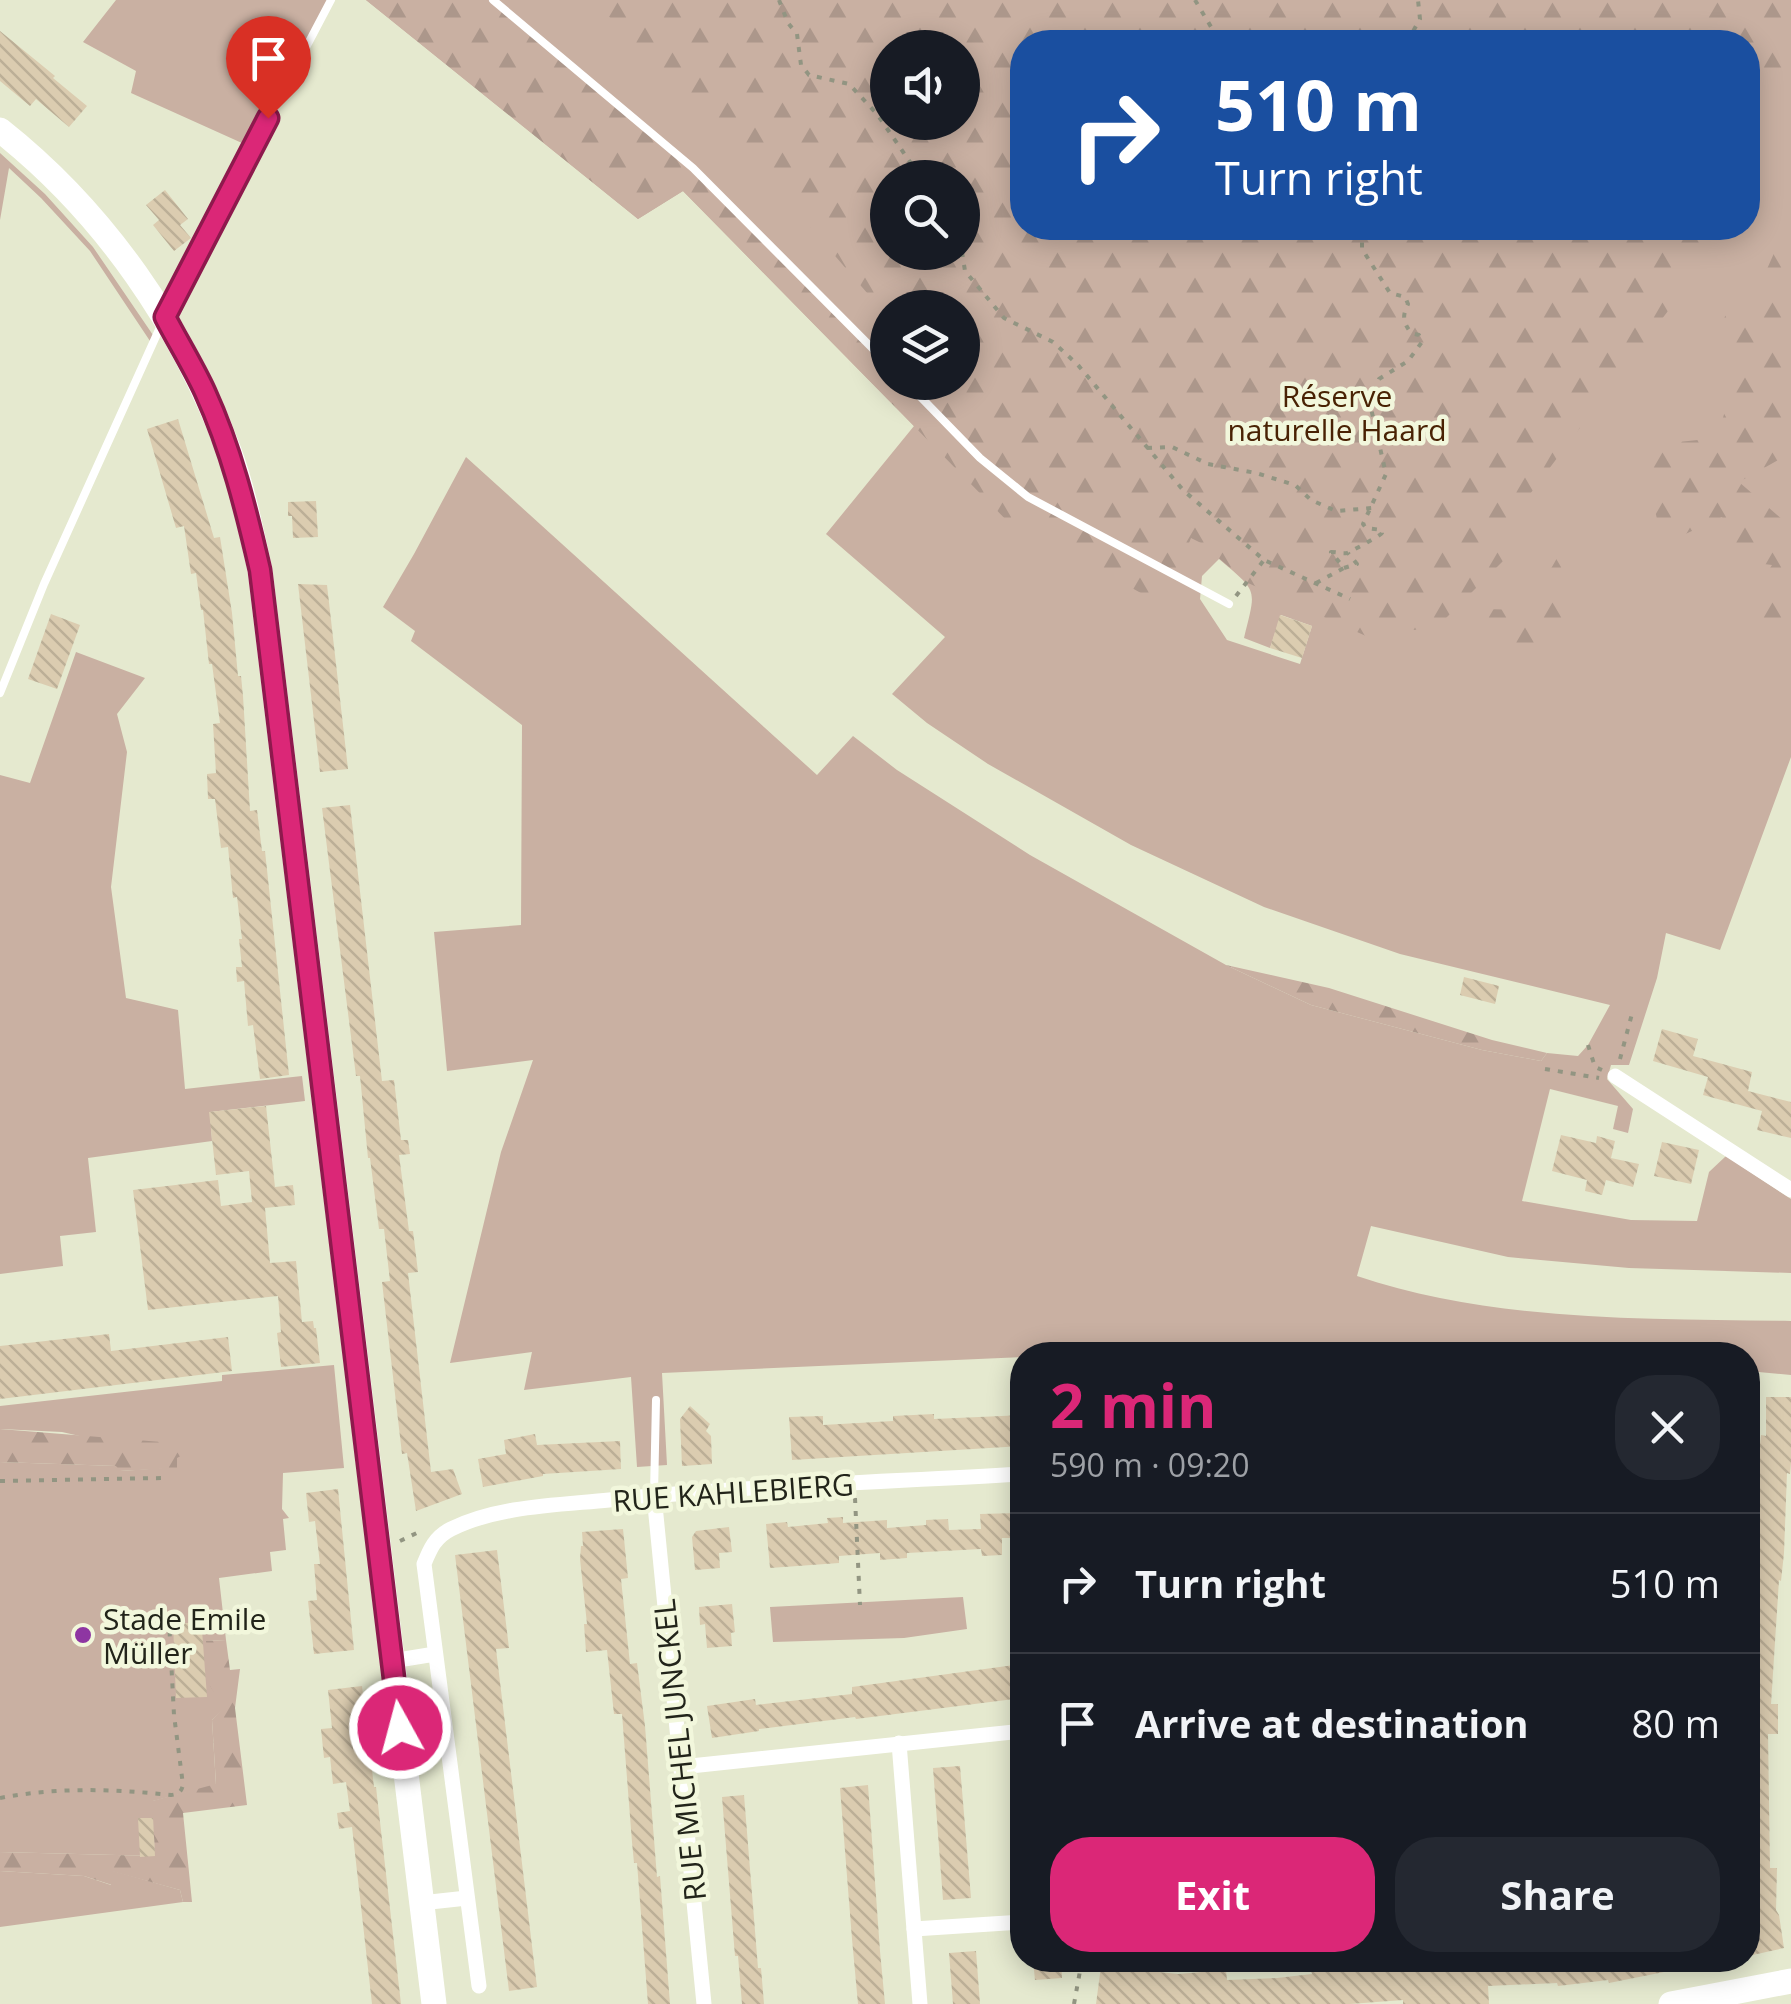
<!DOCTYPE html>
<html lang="en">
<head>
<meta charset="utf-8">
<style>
	body { margin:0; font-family:"Open Sans",sans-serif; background:#242831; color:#f1f3f6; height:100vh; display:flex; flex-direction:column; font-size:38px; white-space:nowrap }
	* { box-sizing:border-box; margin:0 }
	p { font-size:32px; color:#9ea1a6 }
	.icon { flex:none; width:55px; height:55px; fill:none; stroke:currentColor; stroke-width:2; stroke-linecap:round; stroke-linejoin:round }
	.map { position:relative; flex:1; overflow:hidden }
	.sheet { position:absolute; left:1010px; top:1342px; width:750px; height:630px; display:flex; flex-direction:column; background:#171b24; border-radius:40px; box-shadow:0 5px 25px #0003 }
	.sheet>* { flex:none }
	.banner { position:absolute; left:1010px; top:30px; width:750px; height:210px; border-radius:40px; box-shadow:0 5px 25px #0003; background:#1a4fa0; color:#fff; overflow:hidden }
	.tools { position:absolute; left:870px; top:30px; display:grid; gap:20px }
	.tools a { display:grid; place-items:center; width:110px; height:110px; border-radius:50%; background:#171b24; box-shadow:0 5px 25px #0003; font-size:50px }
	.pin { position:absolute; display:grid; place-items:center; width:85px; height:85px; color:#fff; margin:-102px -42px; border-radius:50% 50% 50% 0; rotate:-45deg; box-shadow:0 0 10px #0007 }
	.pin .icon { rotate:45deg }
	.me { position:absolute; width:110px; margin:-55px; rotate:353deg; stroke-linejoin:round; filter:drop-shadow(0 0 8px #0008) }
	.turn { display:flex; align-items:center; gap:35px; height:210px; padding:0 40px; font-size:45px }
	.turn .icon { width:130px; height:130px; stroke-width:2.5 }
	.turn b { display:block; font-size:70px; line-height:85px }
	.round { display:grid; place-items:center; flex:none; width:105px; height:105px; border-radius:40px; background:#242831 }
	.overview { display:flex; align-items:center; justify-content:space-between; height:170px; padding:0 40px }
	h1 { font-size:60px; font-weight:700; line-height:75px; color:#db2777 }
	.button { display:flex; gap:20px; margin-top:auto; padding:20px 40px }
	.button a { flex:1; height:115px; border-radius:40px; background:#db2777; color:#fff; font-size:40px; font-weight:700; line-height:115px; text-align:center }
	.button a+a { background:#242831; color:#f1f3f6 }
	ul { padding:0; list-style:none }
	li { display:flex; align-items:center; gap:30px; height:140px; padding:0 40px; border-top:2px solid #363941 }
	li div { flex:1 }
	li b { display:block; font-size:38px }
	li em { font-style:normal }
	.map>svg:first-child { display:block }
</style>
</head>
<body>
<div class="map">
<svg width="1791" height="2004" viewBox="0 0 1791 2004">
	<defs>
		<pattern id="forest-firs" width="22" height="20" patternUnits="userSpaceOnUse" patternTransform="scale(2.5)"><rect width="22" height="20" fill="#c9b0a2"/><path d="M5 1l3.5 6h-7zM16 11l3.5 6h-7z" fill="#ac978b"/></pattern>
		<pattern id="building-back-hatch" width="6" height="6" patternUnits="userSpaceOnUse" patternTransform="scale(2.5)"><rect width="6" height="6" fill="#dbccb0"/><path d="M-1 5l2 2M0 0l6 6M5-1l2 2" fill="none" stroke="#bcaf97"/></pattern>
	</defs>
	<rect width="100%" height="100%" fill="#e5e9cf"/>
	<g fill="#c9b0a2" fill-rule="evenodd">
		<polygon points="116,0 331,0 253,148 131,93 136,71 83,42"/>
		<path d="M 366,0 L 1791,0 L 1791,757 L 1720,950 L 1666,933 L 1657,978 L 1629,1065 L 1611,1065 L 1607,1079 L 1633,1109 L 1628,1133 L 1613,1129 L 1618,1106 L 1550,1089 L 1522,1201 L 1631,1220 L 1697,1221 L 1709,1172 L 1726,1156 L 1791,1199 L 1791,1273 L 1629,1268 L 1508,1257 L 1371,1226 L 1357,1276 C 1493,1322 1648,1319 1791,1321 L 1791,1375 L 1748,1371 L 1748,1355 L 1199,1355 L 1198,1349 L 1022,1355 L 1022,1357 L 662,1373 L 667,1465 L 637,1467 L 631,1377 L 524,1390 L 532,1352 L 450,1363 L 501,1152 L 533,1060 L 447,1071 L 434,932 L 521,925 L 522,725 L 411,641 L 415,631 L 383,607 L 414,554 L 466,457 L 817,775 L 853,736 L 897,770 L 1030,855 L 1226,965 L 1311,1005 L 1482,1050 L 1541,1061 L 1547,1053 L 1578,1056 L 1588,1045 L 1610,1005 L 1400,954 L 1264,907 L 1131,845 L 988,764 L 927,723 L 892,694 L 945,637 L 826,534 L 914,426 L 683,191 L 638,219 ZM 1022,42 L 1748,42 L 1748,228 L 1022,228 ZM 888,48 L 962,48 L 962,122 L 888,122 ZM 888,178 L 962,178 L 962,252 L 888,252 ZM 888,308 L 962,308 L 962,382 L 888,382 ZM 1219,559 C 1259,593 1256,588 1244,638 L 1270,648 L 1281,615 L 1312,626 L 1300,664 L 1227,640 L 1200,599 L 1202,576 Z"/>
		<polygon points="0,153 45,194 93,247 155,338 152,344 90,251 41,198 9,168 0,220"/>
		<polygon points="76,652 145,678 117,714 127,752 111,887 126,998 178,1010 185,1089 302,1076 305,1101 210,1112 212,1141 88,1158 96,1232 60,1236 63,1266 0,1274 0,775 30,783"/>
		<polygon points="334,1365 344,1468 283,1473 282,1509 289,1518 283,1519 286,1550 270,1552 272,1571 219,1578 226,1640 207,1641 225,1707 212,1720 216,1785 153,1801 155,1856 0,1852 0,1462 117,1466 121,1471 177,1467 177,1458 62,1432 0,1429 0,1406 222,1381 222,1375"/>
		<polygon points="963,1597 967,1629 904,1638 773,1642 770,1607"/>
		<polygon points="110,1870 180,1890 183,1902 0,1927 0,1871 84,1876 111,1885"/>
	</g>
	<g fill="url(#forest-firs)" fill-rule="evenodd">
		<path d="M 366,0 L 493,0 L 693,168 L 887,364 L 888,382 L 906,383 L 931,408 L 948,387 L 945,383 L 962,382 L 962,308 L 888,308 L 887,316 L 734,139 L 592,0 L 1791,0 L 1791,53 L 1748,147 L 1748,42 L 1022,42 L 1022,228 L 1710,228 L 1677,299 L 1518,510 L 1514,550 L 1437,627 L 1366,636 L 1248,583 L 1201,543 L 1191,538 L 1164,606 L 1123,583 L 1036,516 L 1021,535 L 683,191 L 638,219 ZM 888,48 L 962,48 L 962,122 L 888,122 ZM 888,178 L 962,178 L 962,252 L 888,252 Z"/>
		<polygon points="1779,242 1791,245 1791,433 1780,459 1739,482 1791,527 1791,624 1785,635 1754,634 1746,606 1772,565 1739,561 1722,517 1679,537 1657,519 1640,446 1717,438 1735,377 1717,334 1727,312 1751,305"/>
		<polygon points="1560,553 1571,558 1562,595 1577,607 1553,639 1498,652 1464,620 1483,609 1527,610"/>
		<polygon points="1226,965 1329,988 1492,1040 1547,1053 1541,1061 1482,1050 1311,1005"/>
		<polygon points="0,1429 186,1444 190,1451 177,1458 177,1468 120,1471 116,1466 0,1462"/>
		<polygon points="226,1640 230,1670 240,1669 235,1708 247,1805 183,1813 192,1902 183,1902 180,1890 111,1871 112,1885 84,1876 0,1871 0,1852 155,1856 152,1801 216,1784 212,1720 224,1707 210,1686 206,1641"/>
	</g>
	<g fill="url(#building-back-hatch)">
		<polygon points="0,31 55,76 53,78 87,106 69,127 36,99 30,106 0,81"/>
		<polygon points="165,190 188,219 180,225 191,238 174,251 153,225 159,220 146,205"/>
		<polygon points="178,419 214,538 220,537 232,613 238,676 241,676 243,696 250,811 257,810 262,851 265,851 289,1075 260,1079 253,1025 248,1026 244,981 237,982 236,967 242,967 239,939 242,939 237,897 233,898 228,847 221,848 215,799 208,799 207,774 216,773 213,724 220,723 212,664 209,664 203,610 201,610 196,573 191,574 184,526 176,528 147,429"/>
		<polygon points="316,501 318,537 293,538 292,516 288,516 288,502"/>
		<polygon points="298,584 327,585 348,769 320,772"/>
		<polygon points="51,614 80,625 57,689 28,679"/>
		<polygon points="1280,615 1312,626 1302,658 1270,648"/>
		<polygon points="350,805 382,1081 394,1080 401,1140 408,1140 410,1154 399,1155 409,1231 413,1231 418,1272 408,1273 431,1472 453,1469 462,1494 416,1511 407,1453 402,1454 382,1282 390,1281 384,1229 379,1229 370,1158 368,1158 360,1076 356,1076 322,808"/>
		<polygon points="1464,977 1499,986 1495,1004 1460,995"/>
		<polygon points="1662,1029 1698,1039 1693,1056 1752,1072 1748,1091 1791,1102 1791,1138 1757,1130 1762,1111 1703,1095 1708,1077 1653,1061"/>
		<polygon points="266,1106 275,1187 293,1185 295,1205 265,1208 270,1263 296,1261 302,1322 313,1321 314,1328 316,1328 320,1363 281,1367 277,1333 281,1332 278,1296 148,1310 133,1190 218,1180 221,1206 252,1202 249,1171 216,1175 209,1112"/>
		<polygon points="1561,1135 1596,1143 1597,1136 1615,1141 1611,1158 1639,1164 1633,1187 1606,1180 1602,1195 1585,1191 1587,1180 1552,1171"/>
		<polygon points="1662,1142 1699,1150 1691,1184 1654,1176"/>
		<polygon points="109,1334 111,1351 228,1337 232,1371 0,1399 0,1346"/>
		<polygon points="1766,1397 1791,1397 1791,1463 1790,1474 1787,1473 1784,1553 1781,1581 1779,1580 1771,1704 1778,1704 1778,1734 1768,1734 1770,1868 1777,1868 1776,1910 1779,1915 1784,1948 1748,1956 1748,1915 1754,1913 1755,1853 1748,1853 1750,1689 1748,1689 1748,1650 1750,1650 1752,1551 1757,1551 1760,1511 1758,1511 1760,1471 1757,1471 1761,1435 1766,1436"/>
		<polygon points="690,1406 710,1424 706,1431 711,1436 712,1464 682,1466 680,1419"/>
		<polygon points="934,1414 934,1419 1022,1415 1022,1446 792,1460 789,1417 823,1416 823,1425 893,1421 893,1416"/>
		<polygon points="535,1434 537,1445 620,1441 621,1469 543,1474 543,1476 483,1487 478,1459 506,1454 504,1440"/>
		<polygon points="338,1489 354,1650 314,1654 308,1601 317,1600 314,1564 320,1564 315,1521 309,1522 306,1493"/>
		<polygon points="1022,1513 1022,1538 1002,1538 1002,1555 982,1556 981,1549 907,1553 907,1558 880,1560 880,1553 839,1556 839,1563 770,1568 766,1524 787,1522 788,1527 828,1523 827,1518 843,1517 843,1523 887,1520 887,1528 926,1525 926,1520 948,1519 949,1530 981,1529 980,1514"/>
		<polygon points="729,1527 732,1552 719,1553 720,1568 695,1570 692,1537 696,1531"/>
		<polygon points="623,1529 628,1578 621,1579 630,1664 637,1663 645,1726 657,1877 660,1876 670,2004 648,2004 637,1863 634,1863 632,1842 622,1714 614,1714 607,1650 586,1652 584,1624 587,1624 580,1559 581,1546 583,1546 582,1532"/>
		<polygon points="497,1550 509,1648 496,1649 537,1987 509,1991 455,1555"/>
		<polygon points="732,1604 735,1632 731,1633 732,1646 707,1648 705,1624 700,1625 699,1607"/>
		<polygon points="173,1623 192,1623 192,1630 202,1630 207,1697 176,1698"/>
		<polygon points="1022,1664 1022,1698 856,1719 855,1717 759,1729 759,1731 712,1738 707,1706 755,1699 756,1705 852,1694 852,1687"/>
		<polygon points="362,1686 365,1712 361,1713 366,1753 370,1753 374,1787 376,1787 401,2004 372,2004 352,1827 339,1829 337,1813 350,1811 346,1782 333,1784 330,1757 324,1758 321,1729 332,1728 328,1690"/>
		<polygon points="960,1766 971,1898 943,1900 933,1768"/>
		<polygon points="868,1785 880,1951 885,2004 858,2004 852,1939 840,1788"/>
		<polygon points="744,1795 758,1968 761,1968 764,2004 742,2004 738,1956 735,1956 722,1797"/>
		<polygon points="138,1818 153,1818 155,1856 140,1857"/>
		<polygon points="976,1951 980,2004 953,2004 949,1953"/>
		<polygon points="1033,1960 1061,1960 1062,1978 1035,1980"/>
		<polygon points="1461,1960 1689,1960 1689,1967 1609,1983 1608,1980 1558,1986 1557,1983 1488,1986 1489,2004 1403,2004 1403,2000 1350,2004 1096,2004 1101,1966 1178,1974 1226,1970 1227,1980 1277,1978 1312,1974 1311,1971 1402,1964 1401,1962"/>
	</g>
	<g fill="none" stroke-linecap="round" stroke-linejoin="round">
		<g stroke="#929582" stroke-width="4" stroke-dasharray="5 8" stroke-linecap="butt">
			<polyline points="779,0 788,23 797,34 801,65 809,75 849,84 877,114 921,178"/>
			<polyline points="1195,0 1220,42"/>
			<polyline points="1407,42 1420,19 1418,0"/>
			<polyline points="962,252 965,271 1004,318 1053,342 1078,365 1183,490 1264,560 1350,599"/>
			<polyline points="1147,448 1172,447 1208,464 1256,473 1295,485 1311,500 1336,511 1372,508"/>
			<polyline points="1344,568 1357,564 1348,553"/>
			<path d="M 1316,583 L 1344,568 L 1331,552 C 1337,552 1342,554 1347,553 C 1350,552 1380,536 1382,533 L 1382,530 L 1366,528 L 1363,524 L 1386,474 L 1370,404 L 1379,379 L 1408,361 L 1422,342 L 1419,335 L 1411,333 C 1403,322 1402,316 1408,304 L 1405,297 L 1390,293 L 1362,249 L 1362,228"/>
			<polyline points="1236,596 1264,560"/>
			<polyline points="1588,1045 1595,1067 1602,1070"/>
			<polyline points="1620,1059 1633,1010"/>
			<polyline points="1545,1069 1599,1078"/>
			<polyline points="1184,1355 1184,1350"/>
			<polyline points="0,1481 163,1478"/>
			<polyline points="855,1498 860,1605"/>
			<polyline points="400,1541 423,1530"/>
			<path d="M 0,1798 C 57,1787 114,1789 171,1795 C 179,1794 181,1792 183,1785 L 174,1715 L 169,1621"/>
			<polyline points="1074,2004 1082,1960"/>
		</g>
		<g stroke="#fff" stroke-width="8">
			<polyline points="493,0 693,168 888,364"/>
			<polyline points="168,310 331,0"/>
			<polyline points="906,382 980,458 1028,497 1229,604"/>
			<polyline points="0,693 44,584 162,323"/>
			<polyline points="654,1495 656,1400"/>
		</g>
		<g stroke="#fff" stroke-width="15">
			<polyline points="1615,1076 1791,1190"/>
			<polyline points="654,1495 704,2004"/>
			<polyline points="392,1661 435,1654"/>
			<polyline points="899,1743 920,2004"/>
			<polyline points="681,1767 1022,1731"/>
			<polyline points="421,1903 467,1898"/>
			<polyline points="914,1929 1022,1922"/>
			<path d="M 479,1986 L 424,1564 C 430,1549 435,1537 451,1529 C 497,1506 558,1505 609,1500 C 746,1486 885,1482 1022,1474"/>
		</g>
		<g stroke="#fff" stroke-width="25">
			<path d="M 0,130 C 105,213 182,326 229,451 C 243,489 251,530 260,570 L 434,2004"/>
			<polyline points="1671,2004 1791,1981"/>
		</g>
	</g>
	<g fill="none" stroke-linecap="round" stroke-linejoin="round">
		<g stroke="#8e194d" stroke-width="25">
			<path id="route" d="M 268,118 L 165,317 C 178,342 193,366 205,392 C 231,449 246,509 260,570 L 400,1728"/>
		</g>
		<use href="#route" stroke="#db2777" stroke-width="18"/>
	</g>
	<circle fill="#8e36a2" stroke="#f2f7dc" stroke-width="4" cx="83" cy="1635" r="10"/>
	<g text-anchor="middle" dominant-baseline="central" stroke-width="9" stroke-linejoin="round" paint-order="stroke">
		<g font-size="30" fill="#492204" stroke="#f2f7dc">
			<text x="1337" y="395">Réserve<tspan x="1337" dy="34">naturelle Haard</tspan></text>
		</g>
		<g font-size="30" fill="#22241a" stroke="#f2f7dc">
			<text transform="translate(733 1492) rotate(-4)">RUE KAHLEBIERG</text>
			<text transform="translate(679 1750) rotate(-96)">RUE MICHEL JUNCKEL</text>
		</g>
		<g font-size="30" fill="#22241a" stroke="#f2f7dc" text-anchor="start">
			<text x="103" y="1618">Stade Emile<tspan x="103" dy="34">Müller</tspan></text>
		</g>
	</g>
</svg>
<div class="tools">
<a><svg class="icon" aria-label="sound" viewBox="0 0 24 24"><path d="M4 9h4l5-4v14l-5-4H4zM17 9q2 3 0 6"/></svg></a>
<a><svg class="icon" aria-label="search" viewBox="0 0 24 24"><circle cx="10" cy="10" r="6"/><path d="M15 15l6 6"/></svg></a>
<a><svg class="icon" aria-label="layers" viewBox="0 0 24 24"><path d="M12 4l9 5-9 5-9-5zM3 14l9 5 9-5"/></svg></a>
</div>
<div class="pin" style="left:268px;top:118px;background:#d93025"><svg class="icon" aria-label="arrive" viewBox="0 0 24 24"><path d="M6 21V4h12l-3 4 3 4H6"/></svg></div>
<svg class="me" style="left:400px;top:1728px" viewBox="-20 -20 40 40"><circle r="17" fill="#db2777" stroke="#fff" stroke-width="3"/><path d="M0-11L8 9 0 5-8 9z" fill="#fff"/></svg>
<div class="banner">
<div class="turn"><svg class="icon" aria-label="right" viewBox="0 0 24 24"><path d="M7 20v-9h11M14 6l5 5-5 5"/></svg><div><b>510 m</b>Turn right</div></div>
</div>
<section class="sheet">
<div class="overview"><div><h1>2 min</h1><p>590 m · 09:20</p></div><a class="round"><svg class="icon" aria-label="close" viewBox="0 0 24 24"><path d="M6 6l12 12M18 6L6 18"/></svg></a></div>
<ul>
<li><svg class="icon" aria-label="right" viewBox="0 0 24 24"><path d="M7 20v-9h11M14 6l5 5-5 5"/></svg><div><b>Turn right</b></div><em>510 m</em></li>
<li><svg class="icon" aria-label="arrive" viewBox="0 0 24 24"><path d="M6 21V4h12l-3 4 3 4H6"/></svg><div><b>Arrive at destination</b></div><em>80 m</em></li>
</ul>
<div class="button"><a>Exit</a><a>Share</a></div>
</section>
</div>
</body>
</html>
